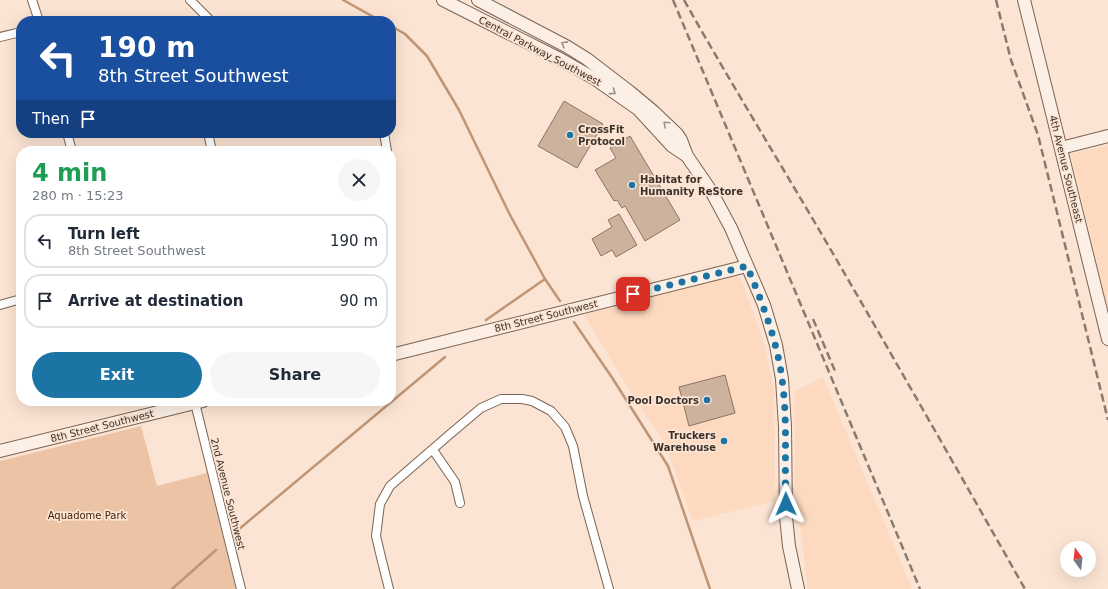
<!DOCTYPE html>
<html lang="en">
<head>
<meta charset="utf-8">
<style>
	body { margin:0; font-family:"DejaVu Sans",sans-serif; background:#f6f6f7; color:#1f2937; height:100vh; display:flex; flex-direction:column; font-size:15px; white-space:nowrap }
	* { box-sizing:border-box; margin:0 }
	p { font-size:13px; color:#747a83 }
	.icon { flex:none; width:22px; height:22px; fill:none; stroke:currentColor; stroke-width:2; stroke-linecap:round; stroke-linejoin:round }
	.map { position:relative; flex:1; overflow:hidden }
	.drawer { position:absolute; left:16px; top:146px; width:380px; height:260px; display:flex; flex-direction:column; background:#fff; border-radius:16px; box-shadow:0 4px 16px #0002 }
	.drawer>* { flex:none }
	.banner { position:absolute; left:16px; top:16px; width:380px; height:122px; border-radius:16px; box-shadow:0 4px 16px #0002; background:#1a4fa0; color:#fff; overflow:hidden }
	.needle { width:26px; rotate:345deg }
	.buttons { position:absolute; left:1060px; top:541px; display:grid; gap:8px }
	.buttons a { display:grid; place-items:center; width:36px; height:36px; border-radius:50%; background:#fff; box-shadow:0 4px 16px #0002; font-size:20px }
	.pin { position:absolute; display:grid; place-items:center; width:34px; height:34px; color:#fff; margin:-17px; border-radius:8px; box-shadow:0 2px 6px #0006 }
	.me { position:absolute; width:44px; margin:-22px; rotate:359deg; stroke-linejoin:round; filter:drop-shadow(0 0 3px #0008) }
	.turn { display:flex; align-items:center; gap:14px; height:84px; padding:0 16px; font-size:18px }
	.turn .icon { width:52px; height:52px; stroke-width:2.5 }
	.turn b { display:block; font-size:28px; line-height:34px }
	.then { display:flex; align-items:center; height:38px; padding:0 16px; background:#0003; gap:8px; font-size:15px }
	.round { display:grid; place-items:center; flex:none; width:42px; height:42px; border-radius:21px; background:#f6f6f7 }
	.summary { display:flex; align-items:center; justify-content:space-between; height:68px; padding:0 16px }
	h1 { font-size:24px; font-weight:600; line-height:30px; color:#1e9e55 }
	.cta { display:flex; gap:8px; margin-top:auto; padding:8px 16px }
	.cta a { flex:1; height:46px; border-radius:24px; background:#1b74a3; color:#fff; font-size:16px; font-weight:600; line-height:46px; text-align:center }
	.cta a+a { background:#f6f6f7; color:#1f2937 }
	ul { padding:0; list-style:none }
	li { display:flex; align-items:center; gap:12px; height:54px; margin:0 8px 6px; padding:0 8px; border:2px solid #e0e1e3; border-radius:16px }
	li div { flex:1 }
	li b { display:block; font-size:15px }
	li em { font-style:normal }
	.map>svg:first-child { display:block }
</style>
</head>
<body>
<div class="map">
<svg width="1108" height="589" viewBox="0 0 1108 589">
	<rect width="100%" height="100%" fill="#fbe4d3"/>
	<g fill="#fdd9c0">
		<polygon points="1108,145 1108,310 1071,154"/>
		<polygon points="734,276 741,279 764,343 774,389 775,501 693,521 675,471 663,440 643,412 584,315"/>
		<polygon points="823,377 912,589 808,589 795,484 794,391"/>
	</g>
	<polygon fill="#edc3a5" points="141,426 157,486 207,473 236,589 0,589 0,461"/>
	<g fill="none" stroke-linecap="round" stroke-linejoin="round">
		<g stroke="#c09576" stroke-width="2.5">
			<polyline points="343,0 381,21"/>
			<polyline points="391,26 405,34 427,56 459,110 509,213 545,279 560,301"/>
			<polyline points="486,320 545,279"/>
			<polyline points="574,322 613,379 668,466 710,589"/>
			<polyline points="238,530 445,357"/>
			<polyline points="172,589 216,550"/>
		</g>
	</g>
	<g fill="#cdb29e" stroke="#8d7461">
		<polygon points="564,101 603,124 577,168 538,146"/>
		<polygon points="630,136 680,220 645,241 625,206 622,208 617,200 614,201 595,170 616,158 610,148"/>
		<polygon points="619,214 637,245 616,257 612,250 601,256 592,239 612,227 608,220"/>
		<polygon points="725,375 735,413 689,426 679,387"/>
	</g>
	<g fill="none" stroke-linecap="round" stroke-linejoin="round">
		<g stroke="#7b6351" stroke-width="10">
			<g id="street">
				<polyline points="32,0 39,21"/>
				<polyline points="190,0 211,21"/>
				<polyline points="0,37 21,32"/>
				<polyline points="67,133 72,151"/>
				<polyline points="208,133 212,151"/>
				<polyline points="384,133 387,151"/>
				<polyline points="0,305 21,299"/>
				<polyline points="195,403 241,589"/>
				<polyline points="433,450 455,482 460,503"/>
				<polyline points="389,589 381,557 376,536 380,504 390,486 449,435 481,408 501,399 522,399 532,401 551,411 565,427 573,446 583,496 609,589"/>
			</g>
		</g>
		<g stroke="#7b6351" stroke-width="14">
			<g id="secondary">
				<polyline points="443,0 558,58 595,79 638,109 672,146 687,156"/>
				<polyline points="478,0 566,46 587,59 630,92 654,112 677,134 681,140 687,156 711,191 731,228 764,305 776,345 782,379 785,427 786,517 789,546 798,589"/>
				<polyline points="1024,0 1108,339"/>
				<polyline points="1061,148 1108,136"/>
				<polyline points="391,355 747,266"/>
				<polyline points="0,451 203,401"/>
			</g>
		</g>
		<use href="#street" stroke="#fff" stroke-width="8"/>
		<use href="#secondary" stroke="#fcefe5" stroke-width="12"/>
		<g stroke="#8a7a6e" stroke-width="2.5" stroke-dasharray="8 4" stroke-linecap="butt">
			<polyline points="673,0 920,589"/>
			<path d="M 684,0 C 733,87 785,171 835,257 C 899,367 962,478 1025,589"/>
			<polyline points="996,0 1011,60 1038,135 1108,420"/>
			<polyline points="813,319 835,371"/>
		</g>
	</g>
	<defs><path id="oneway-chevron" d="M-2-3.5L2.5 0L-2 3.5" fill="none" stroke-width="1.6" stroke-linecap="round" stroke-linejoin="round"/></defs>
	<g stroke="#9c9087">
		<use href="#oneway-chevron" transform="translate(564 44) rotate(-151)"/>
		<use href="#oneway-chevron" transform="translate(613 92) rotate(36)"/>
		<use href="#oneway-chevron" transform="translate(666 124) rotate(-137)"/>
	</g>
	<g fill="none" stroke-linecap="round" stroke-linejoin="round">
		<path stroke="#1b74a3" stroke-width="7" stroke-dasharray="0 12.6" d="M 633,294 L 747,266 C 762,302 777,340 782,379 C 788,421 784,463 786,504"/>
	</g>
	<g fill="#1b74a3" stroke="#fbe4d3" stroke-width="1.5">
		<circle cx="570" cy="135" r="4"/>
		<circle cx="632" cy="185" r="4"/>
		<circle cx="707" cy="400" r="4"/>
		<circle cx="724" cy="441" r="4"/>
	</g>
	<g text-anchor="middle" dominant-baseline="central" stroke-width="3.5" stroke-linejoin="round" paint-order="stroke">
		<g font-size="10" fill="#3c3129" stroke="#fbe4d3">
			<text transform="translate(540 51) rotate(28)">Central Parkway Southwest</text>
			<text transform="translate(1066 169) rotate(76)">4th Avenue Southeast</text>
			<text transform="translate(546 316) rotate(-14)">8th Street Southwest</text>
			<text transform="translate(102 426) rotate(-14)">8th Street Southwest</text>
			<text transform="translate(228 494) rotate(76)">2nd Avenue Southwest</text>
		</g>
		<g font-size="10" font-weight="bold" fill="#3c3129" stroke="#fbe4d3" text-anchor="start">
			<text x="578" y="129">CrossFit<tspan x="578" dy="12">Protocol</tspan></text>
			<text x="640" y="179">Habitat for<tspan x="640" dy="12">Humanity ReStore</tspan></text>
			<text x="699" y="400" text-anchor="end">Pool Doctors</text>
			<text x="716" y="435" text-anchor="end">Truckers<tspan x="716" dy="12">Warehouse</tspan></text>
		</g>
		<g font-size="10" fill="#43250c" stroke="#fbe4d3">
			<text x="87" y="515">Aquadome Park</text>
		</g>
	</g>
</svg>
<div class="buttons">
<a><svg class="needle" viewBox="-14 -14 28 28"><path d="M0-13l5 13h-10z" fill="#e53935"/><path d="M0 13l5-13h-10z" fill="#747a83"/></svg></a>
</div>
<div class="pin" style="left:633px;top:294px;background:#d93025"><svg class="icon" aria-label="arrive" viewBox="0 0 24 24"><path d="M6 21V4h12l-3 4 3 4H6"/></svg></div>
<svg class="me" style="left:786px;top:504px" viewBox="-20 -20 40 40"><path d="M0-17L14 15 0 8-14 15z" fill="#1b74a3" stroke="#fff" stroke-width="4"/></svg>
<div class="banner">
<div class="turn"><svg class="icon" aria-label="left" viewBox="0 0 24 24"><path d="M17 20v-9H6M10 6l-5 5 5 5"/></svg><div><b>190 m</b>8th Street Southwest</div></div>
<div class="then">Then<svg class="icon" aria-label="arrive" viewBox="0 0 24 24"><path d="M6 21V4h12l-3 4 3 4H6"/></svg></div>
</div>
<section class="drawer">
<div class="summary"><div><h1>4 min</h1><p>280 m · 15:23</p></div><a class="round"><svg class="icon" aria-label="close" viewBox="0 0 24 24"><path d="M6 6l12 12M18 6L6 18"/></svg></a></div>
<ul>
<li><svg class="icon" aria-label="left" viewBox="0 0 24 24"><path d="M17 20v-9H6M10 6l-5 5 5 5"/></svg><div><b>Turn left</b><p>8th Street Southwest</p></div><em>190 m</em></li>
<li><svg class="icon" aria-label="arrive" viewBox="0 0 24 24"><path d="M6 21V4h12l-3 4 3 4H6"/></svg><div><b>Arrive at destination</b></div><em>90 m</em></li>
</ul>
<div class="cta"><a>Exit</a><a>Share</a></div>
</section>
</div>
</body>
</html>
